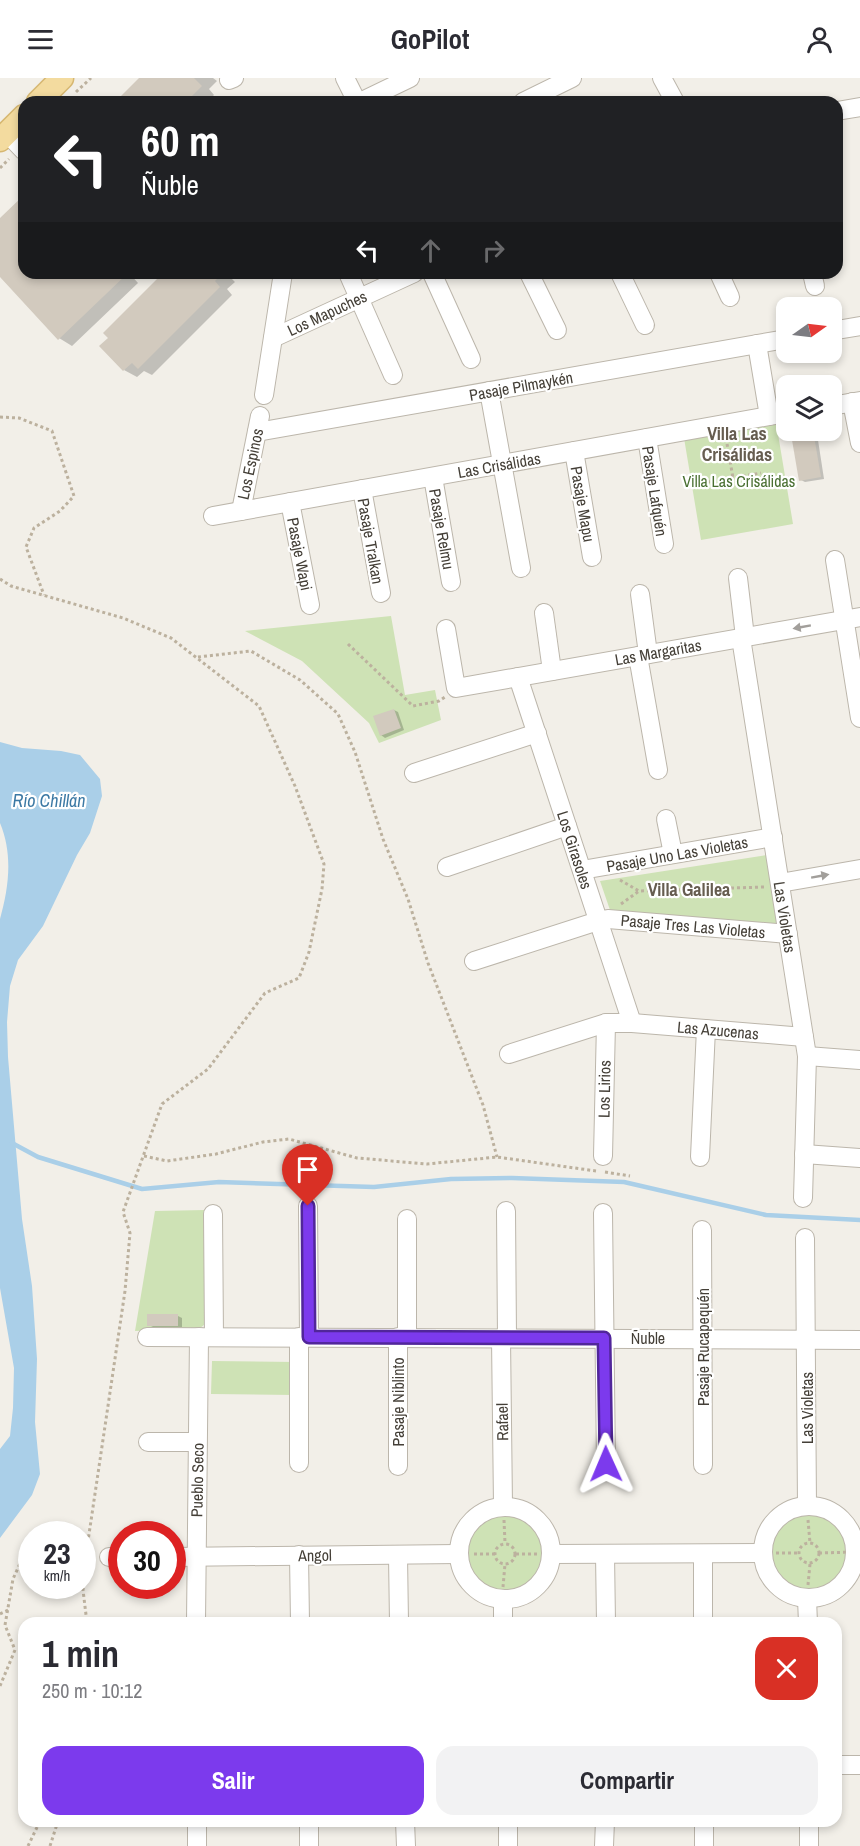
<!DOCTYPE html>
<html lang="es">
<head>
<meta charset="utf-8">
<style>
	body { margin:0; font-family:"Archivo Narrow",sans-serif; background:#f2f2f3; color:#2b2b33; height:100vh; display:flex; flex-direction:column; font-size:22px; white-space:nowrap }
	* { box-sizing:border-box; margin:0 }
	p { font-size:20px; color:#7c7c81 }
	.icon { flex:none; width:33px; height:33px; fill:none; stroke:currentColor; stroke-width:2; stroke-linecap:round; stroke-linejoin:round }
	.map { position:relative; flex:1; overflow:hidden }
	.panel { position:absolute; left:18px; top:1539px; width:824px; height:210px; display:flex; flex-direction:column; background:#fff; border-radius:18px; box-shadow:0 3px 9px #0003 }
	.panel>* { flex:none }
	.top-card { position:absolute; left:18px; top:18px; width:825px; height:183px; border-radius:18px; box-shadow:0 3px 9px #0003; background:#202124; color:#fff; overflow:hidden }
	.needle { width:39px; rotate:76deg }
	.fabs { position:absolute; left:776px; top:219px; display:grid; gap:12px }
	.fabs a { display:grid; place-items:center; width:66px; height:66px; border-radius:12px; background:#fff; box-shadow:0 3px 9px #0003; font-size:30px }
	.speed { position:absolute; left:18px; top:1443px; display:flex; gap:12px; font-size:30px; font-weight:700; text-align:center }
	.speed>* { display:grid; place-content:center; width:78px; height:78px; border-radius:50%; background:#fff; box-shadow:0 3px 9px #0003; line-height:1 }
	.speed small { font-size:15px; font-weight:400 }
	.speed .limit { border:9px solid #d22; background:#fff; color:#111 }
	.pin { position:absolute; display:grid; place-items:center; width:51px; height:51px; color:#fff; margin:-62px -26px; border-radius:50% 50% 50% 0; rotate:-45deg; box-shadow:0 0 6px #0007 }
	.pin .icon { rotate:45deg }
	.me { position:absolute; width:66px; margin:-33px; rotate:359deg; stroke-linejoin:round; filter:drop-shadow(0 0 4px #0008) }
	.turn { display:flex; align-items:center; gap:21px; height:126px; padding:0 24px; font-size:27px }
	.turn .icon { width:78px; height:78px; stroke-width:2.5 }
	.turn b { display:block; font-size:42px; line-height:51px }
	.lanes { display:flex; align-items:center; height:57px; padding:0 24px; background:#0003; justify-content:center; gap:30px; direction:ltr }
	.lanes .off { opacity:.35 }
	.round { display:grid; place-items:center; flex:none; width:63px; height:63px; border-radius:18px; background:#f2f2f3 }
	.summary { display:flex; align-items:center; justify-content:space-between; height:102px; padding:0 24px }
	h1 { font-size:36px; font-weight:700; line-height:45px }
	.button { display:flex; gap:12px; margin-top:auto; padding:12px 24px }
	.button a { flex:1; height:69px; border-radius:18px; background:#7c3aed; color:#fff; font-size:24px; font-weight:700; line-height:69px; text-align:center }
	.button a+a { background:#f2f2f3; color:#2b2b33 }
	header { display:flex; justify-content:space-between; align-items:center; height:78px; padding:0 24px; background:#fff; font-size:27px; font-weight:700 }
	.map>svg:first-child { display:block }
</style>
</head>
<body>
<header><svg class="icon" aria-label="menu" viewBox="0 0 24 24"><path d="M4 6h16M4 12h16M4 18h16"/></svg>GoPilot<svg class="icon" aria-label="person" viewBox="0 0 24 24"><circle cx="12" cy="8" r="4"/><path d="M4 21q1-7 8-7t8 7"/></svg></header>
<div class="map">
<svg width="860" height="1768" viewBox="0 0 860 1768">
	<rect width="100%" height="100%" fill="#f2efe8"/>
	<g fill="#cee2b5">
		<polygon points="776,344 793,446 701,462 684,360"/>
		<polygon points="391,538 405,617 435,612 441,642 379,665 369,645 302,583 245,553"/>
		<polygon points="767,777 778,850 610,832 600,803"/>
		<polygon points="205,1132 205,1246 199,1251 135,1253 155,1133"/>
		<polygon points="212,1283 295,1284 294,1317 211,1316"/>
		<circle cx="505" cy="1477" r="43"/>
		<circle cx="809" cy="1473" r="38"/>
	</g>
	<path fill="#aacfe8" d="M 0,664 L 22,670 L 61,673 L 80,677 L 100,701 L 102,718 L 90,755 L 77,777 L 43,848 L 18,882 L 10,908 L 7,944 L 8,979 L 22,1141 L 32,1208 L 37,1281 L 35,1344 L 40,1396 L 32,1417 L 0,1460 L 0,1371 L 10,1358 L 13,1330 L 14,1290 L 0,1210 L 0,841 C 9,809 13,776 0,745 Z"/>
	<g fill="#0003">
		<polygon points="142,0 213,0 217,3 209,11 214,17 207,24 117,24"/>
		<polygon points="24,119 24,195 129,195 138,205 72,268 59,260 0,196 0,142"/>
		<polygon points="165,195 226,195 235,204 227,211 232,217 152,297 144,293 137,299 124,292"/>
		<polygon points="814,359 818,362 824,401 805,404 801,402"/>
		<polygon points="394,632 398,634 404,652 385,660 381,657"/>
		<polygon points="178,1238 182,1240 182,1249 153,1249 149,1247"/>
	</g>
	<g fill="none" stroke-linecap="round" stroke-linejoin="round">
		<polyline stroke="#aacfe8" stroke-width="4.5" points="12,1065 38,1079 142,1111 219,1104 374,1109 451,1101 512,1100 624,1104 766,1137 860,1142"/>
	</g>
	<g fill="#d2cabe">
		<polygon points="139,0 194,0 202,8 186,24 115,24"/>
		<polygon points="24,117 24,195 128,195 58,262 0,199 0,140"/>
		<polygon points="163,195 223,195 215,203 220,209 138,291 132,285 123,293 99,268 108,260 103,255"/>
		<polygon points="814,358 821,399 799,403 792,362"/>
		<polygon points="394,631 401,650 380,658 373,638"/>
		<rect x="147" y="1236" width="31" height="12"/>
	</g>
	<g fill="none" stroke-linecap="round" stroke-linejoin="round">
		<g stroke="#bcb6ab" stroke-width="20">
			<g id="minor">
				<polyline points="345,0 357,24"/>
				<polyline points="662,0 675,24"/>
				<polyline points="229,2 234,0"/>
				<polyline points="360,24 410,0"/>
				<polyline points="523,24 572,0"/>
				<polyline points="837,33 860,29"/>
				<polyline points="7,55 24,73"/>
				<polyline points="348,195 393,297"/>
				<polyline points="432,195 471,281"/>
				<polyline points="529,195 557,252"/>
				<polyline points="620,195 645,247"/>
				<polyline points="719,195 730,219"/>
				<polyline points="812,195 815,208"/>
				<polyline points="831,253 860,248"/>
				<polyline points="273,260 414,195"/>
				<polyline points="757,266 769,338"/>
				<polyline points="489,313 521,490"/>
				<polyline points="264,317 283,195"/>
				<polyline points="852,324 860,365"/>
				<polyline points="831,328 860,323"/>
				<polyline points="257,354 786,261"/>
				<polyline points="647,360 664,466"/>
				<polyline points="574,373 592,479"/>
				<polyline points="433,399 451,504"/>
				<polyline points="362,411 381,515"/>
				<polyline points="290,424 310,527"/>
				<polyline points="241,433 260,338"/>
				<polyline points="213,438 786,335"/>
				<polyline points="835,482 860,640"/>
				<polyline points="738,500 745,559"/>
				<polyline points="640,516 648,576"/>
				<polyline points="544,535 552,593"/>
				<polyline points="446,551 456,610 860,539"/>
				<polyline points="741,560 807,978 803,1120"/>
				<polyline points="638,578 658,692"/>
				<polyline points="518,599 632,945"/>
				<polyline points="414,695 537,655"/>
				<polyline points="666,741 673,776"/>
				<polyline points="447,789 567,748"/>
				<polyline points="582,792 773,759"/>
				<polyline points="780,805 860,791"/>
				<polyline points="474,883 598,843 608,841 788,856"/>
				<polyline points="509,976 606,945 632,945 804,959"/>
				<polyline points="807,978 860,982"/>
				<polyline points="804,1076 860,1080"/>
				<polyline points="603,1078 606,945"/>
				<polyline points="700,1079 706,951"/>
				<polyline points="308,1128 309,1259"/>
				<polyline points="506,1133 507,1260"/>
				<polyline points="603,1135 606,1386"/>
				<polyline points="213,1136 214,1259"/>
				<polyline points="407,1141 407,1260"/>
				<polyline points="702,1152 703,1387"/>
				<polyline points="805,1160 807,1428"/>
				<polyline points="147,1259 860,1262"/>
				<polyline points="299,1259 299,1385"/>
				<polyline points="501,1260 503,1428"/>
				<polyline points="148,1364 197,1364"/>
				<polyline points="398,1388 398,1259"/>
				<circle cx="809" cy="1474" r="46"/>
				<circle cx="505" cy="1475" r="46"/>
				<polyline points="552,1476 762,1475"/>
				<polyline points="605,1476 606,1545"/>
				<polyline points="703,1476 703,1545"/>
				<polyline points="299,1477 300,1545"/>
				<polyline points="398,1477 399,1545"/>
				<polyline points="109,1479 122,1479"/>
				<polyline points="172,1479 458,1476"/>
				<polyline points="807,1521 808,1545"/>
				<polyline points="196,1545 199,1259"/>
				<polyline points="503,1545 503,1523"/>
				<polyline points="836,1687 860,1687"/>
				<polyline points="197,1743 197,1768"/>
				<polyline points="309,1743 309,1768"/>
				<polyline points="405,1743 406,1768"/>
				<polyline points="704,1743 704,1768"/>
				<polyline points="809,1743 809,1768"/>
				<polyline points="508,1768 508,1743"/>
				<polyline points="604,1768 605,1743"/>
			</g>
		</g>
		<g stroke="#d6b771" stroke-width="25">
			<g id="major">
				<polyline points="38,24 62,0"/>
				<polyline points="0,62 24,38"/>
			</g>
		</g>
		<g stroke="#bcb19e" stroke-width="3" stroke-dasharray="3 3" stroke-linecap="butt">
			<polyline points="76,14 91,0"/>
			<polyline points="0,90 9,81"/>
			<polyline points="0,339 19,340 52,353 74,418 60,433 34,450 26,469 44,517"/>
			<polyline points="726,360 733,400"/>
			<polyline points="707,404 761,395"/>
			<polyline points="0,501 11,508 123,540 171,560 259,628 295,708 324,786 322,811 309,874 299,900 265,915 208,991 162,1026 123,1134 130,1155 125,1213 88,1463 83,1512 87,1545"/>
			<polyline points="348,566 413,628 439,623 445,619"/>
			<polyline points="198,579 251,573 300,602 338,636 355,674 383,761 408,821 428,885 483,1027 497,1079"/>
			<polyline points="620,802 639,813 764,809"/>
			<polyline points="621,826 639,813"/>
			<polyline points="144,1078 167,1083 216,1076 263,1064 289,1061 357,1080 427,1086 497,1079 596,1093"/>
			<polyline points="605,1094 630,1098"/>
			<polyline points="504,1442 505,1465"/>
			<polyline points="808,1442 810,1465"/>
			<circle cx="809" cy="1475" r="10"/>
			<circle cx="505" cy="1476" r="10"/>
			<polyline points="776,1475 798,1475"/>
			<polyline points="819,1475 855,1474"/>
			<polyline points="474,1476 495,1476"/>
			<polyline points="516,1476 538,1476"/>
			<polyline points="808,1507 810,1486"/>
			<polyline points="503,1509 505,1486"/>
			<polyline points="0,1536 8,1532"/>
			<polyline points="0,1608 15,1572 5,1547 13,1501 26,1472"/>
			<polyline points="28,1768 40,1743"/>
			<polyline points="50,1768 58,1743"/>
		</g>
		<use href="#minor" stroke="#fff" stroke-width="18"/>
		<use href="#major" stroke="#f3db9f" stroke-width="22"/>
	</g>
	<defs><path id="oneway-solid" d="M-6-.8H1V-3.2L6.5 0L1 3.2V.8H-6Z" transform="scale(1.5)"/></defs>
	<g fill="#a29f9b">
		<use href="#oneway-solid" transform="translate(802 549) rotate(170)"/>
		<use href="#oneway-solid" transform="translate(820 798) rotate(-10)"/>
	</g>
	<g fill="none" stroke-linecap="round" stroke-linejoin="round">
		<g stroke="#51269a" stroke-width="15">
			<polyline id="route" points="308,1128 309,1259 604,1260 606,1386"/>
		</g>
		<use href="#route" stroke="#7c3aed" stroke-width="10"/>
	</g>
	<g text-anchor="middle" dominant-baseline="central" stroke-width="4.5" stroke-linejoin="round" paint-order="stroke">
		<g font-size="16" fill="#443f37" stroke="#fff">
			<text transform="translate(327 235) rotate(-25)">Los Mapuches</text>
			<text transform="translate(521 308) rotate(-10)">Pasaje Pilmaykén</text>
			<text transform="translate(250 386) rotate(-78)">Los Espinos</text>
			<text transform="translate(499 387) rotate(-10)">Las Crisálidas</text>
			<text transform="translate(655 413) rotate(81)">Pasaje Lafquén</text>
			<text transform="translate(583 426) rotate(80)">Pasaje Mapu</text>
			<text transform="translate(442 451) rotate(80)">Pasaje Relmu</text>
			<text transform="translate(371 463) rotate(80)">Pasaje Tralkan</text>
			<text transform="translate(300 476) rotate(79)">Pasaje Wapi</text>
			<text transform="translate(658 574) rotate(-10)">Las Margaritas</text>
			<text transform="translate(575 772) rotate(72)">Los Girasoles</text>
			<text transform="translate(677 776) rotate(-10)">Pasaje Uno Las Violetas</text>
			<text transform="translate(785 839) rotate(81)">Las Violetas</text>
			<text transform="translate(693 848) rotate(5)">Pasaje Tres Las Violetas</text>
			<text transform="translate(718 952) rotate(5)">Las Azucenas</text>
			<text transform="translate(604 1011) rotate(-89)">Los Lirios</text>
			<text x="648" y="1260">Ñuble</text>
			<text transform="translate(703 1269) rotate(-90)">Pasaje Rucapequén</text>
			<text transform="translate(398 1324) rotate(-90)">Pasaje Niblinto</text>
			<text transform="translate(807 1330) rotate(-90)">Las Violetas</text>
			<text transform="translate(502 1344) rotate(-91)">Rafael</text>
			<text transform="translate(197 1402) rotate(-89)">Pueblo Seco</text>
			<text transform="translate(315 1477) rotate(-1)">Angol</text>
		</g>
		<g font-size="16" fill="#496f31" stroke="#fff">
			<text x="739" y="403">Villa Las Crisálidas</text>
		</g>
		<g font-size="18" font-weight="bold" fill="#665d50" stroke="#fff">
			<text x="737" y="355">Villa Las<tspan x="737" dy="21">Crisálidas</tspan></text>
			<text x="689" y="811">Villa Galilea</text>
		</g>
		<g font-size="18" font-style="italic" fill="#3c79a4" stroke="#fff">
			<text x="49" y="722">Río Chillán</text>
		</g>
	</g>
</svg>
<div class="fabs">
<a><svg class="needle" viewBox="-14 -14 28 28"><path d="M0-13l5 13h-10z" fill="#e53935"/><path d="M0 13l5-13h-10z" fill="#7c7c81"/></svg></a>
<a><svg class="icon" aria-label="layers" viewBox="0 0 24 24"><path d="M12 4l9 5-9 5-9-5zM3 14l9 5 9-5"/></svg></a>
</div>
<div class="speed"><div>23<small>km/h</small></div><div class="limit">30</div></div>
<div class="pin" style="left:308px;top:1128px;background:#d93025"><svg class="icon" aria-label="arrive" viewBox="0 0 24 24"><path d="M6 21V4h12l-3 4 3 4H6"/></svg></div>
<svg class="me" style="left:606px;top:1386px" viewBox="-20 -20 40 40"><path d="M0-17L14 15 0 8-14 15z" fill="#7c3aed" stroke="#fff" stroke-width="4"/></svg>
<div class="top-card">
<div class="turn"><svg class="icon" aria-label="left" viewBox="0 0 24 24"><path d="M17 20v-9H6M10 6l-5 5 5 5"/></svg><div><b>60 m</b>Ñuble</div></div>
<div class="lanes"><svg class="icon" aria-label="left" viewBox="0 0 24 24"><path d="M17 20v-9H6M10 6l-5 5 5 5"/></svg><svg class="icon off" aria-label="ahead" viewBox="0 0 24 24"><path d="M12 20V5M6 11l6-6 6 6"/></svg><svg class="icon off" aria-label="right" viewBox="0 0 24 24"><path d="M7 20v-9h11M14 6l5 5-5 5"/></svg></div>
</div>
<section class="panel">
<div class="summary"><div><h1>1 min</h1><p>250 m · 10:12</p></div><a class="round" style="background:#d93025;color:#fff"><svg class="icon" aria-label="close" viewBox="0 0 24 24"><path d="M6 6l12 12M18 6L6 18"/></svg></a></div>
<div class="button"><a>Salir</a><a>Compartir</a></div>
</section>
</div>
</body>
</html>
